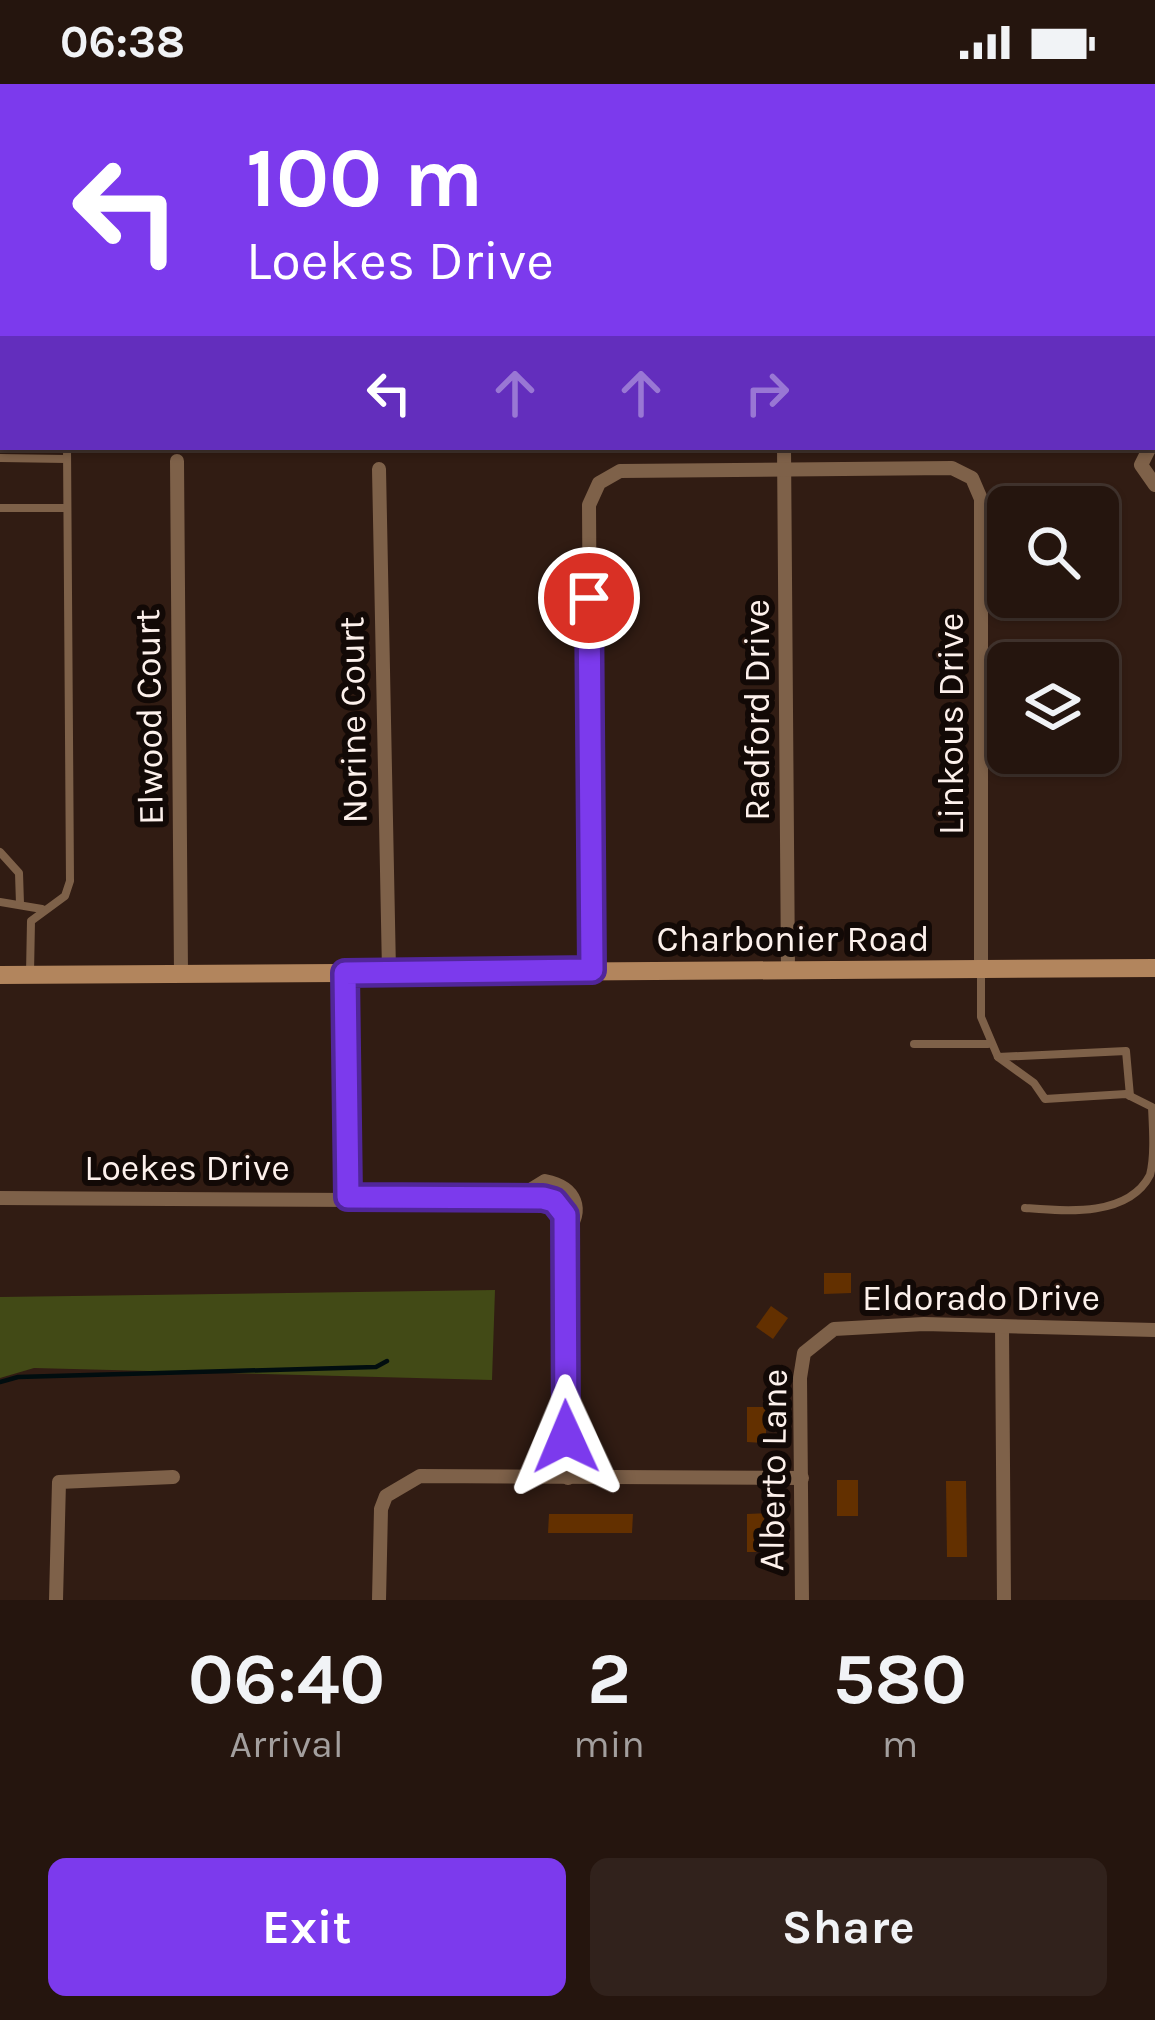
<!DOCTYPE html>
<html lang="en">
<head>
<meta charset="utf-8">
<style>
	body { margin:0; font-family:Karla,sans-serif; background:#31221c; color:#f1f3f6; height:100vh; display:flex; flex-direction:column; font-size:45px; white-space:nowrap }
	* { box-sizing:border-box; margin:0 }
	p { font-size:39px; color:#a39f9e }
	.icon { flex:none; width:66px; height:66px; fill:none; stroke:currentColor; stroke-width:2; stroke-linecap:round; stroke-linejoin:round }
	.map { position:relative; height:1516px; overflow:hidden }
	.sheet { display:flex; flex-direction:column; background:#25150e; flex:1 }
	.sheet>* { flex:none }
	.banner { position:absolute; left:0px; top:0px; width:1155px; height:366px; box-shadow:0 3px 9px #0004,0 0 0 3px #42342e; background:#7c3aed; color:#fff; overflow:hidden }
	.tools { position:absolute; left:987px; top:402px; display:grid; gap:24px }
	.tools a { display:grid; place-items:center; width:132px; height:132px; border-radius:18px; background:#25150e; box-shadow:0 3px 9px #0004,0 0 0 3px #42342e; font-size:60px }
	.pin { position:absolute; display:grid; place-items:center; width:102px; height:102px; color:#fff; margin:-51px; border:6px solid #fff; border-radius:50%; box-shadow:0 3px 12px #0007 }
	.me { position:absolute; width:132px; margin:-66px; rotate:359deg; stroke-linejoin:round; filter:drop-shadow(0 0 9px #0008) }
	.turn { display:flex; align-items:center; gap:42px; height:252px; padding:0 48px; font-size:54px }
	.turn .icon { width:156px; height:156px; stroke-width:2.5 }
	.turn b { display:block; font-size:84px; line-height:102px }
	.lanes { display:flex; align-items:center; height:114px; padding:0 48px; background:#0003; justify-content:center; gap:60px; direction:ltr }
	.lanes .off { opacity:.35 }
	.eta { display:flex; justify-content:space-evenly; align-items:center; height:204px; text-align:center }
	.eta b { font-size:72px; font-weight:700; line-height:84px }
	.cta { display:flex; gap:24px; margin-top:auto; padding:24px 48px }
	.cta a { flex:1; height:138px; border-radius:18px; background:#7c3aed; color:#fff; font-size:48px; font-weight:700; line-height:138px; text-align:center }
	.cta a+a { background:#31221c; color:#f1f3f6 }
	.status { display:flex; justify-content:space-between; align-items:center; height:84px; padding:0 60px; background:#25150e; direction:ltr }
	.status svg { height:33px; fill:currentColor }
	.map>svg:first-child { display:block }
</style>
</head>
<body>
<div class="status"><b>06:38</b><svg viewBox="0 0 49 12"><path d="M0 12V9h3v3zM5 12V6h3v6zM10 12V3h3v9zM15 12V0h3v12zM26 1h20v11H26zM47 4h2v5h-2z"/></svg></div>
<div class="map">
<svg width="1155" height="1516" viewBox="0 0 1155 1516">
	<rect width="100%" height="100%" fill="#311c13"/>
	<polygon fill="#424a16" points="495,1206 492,1296 34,1284 0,1294 0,1213"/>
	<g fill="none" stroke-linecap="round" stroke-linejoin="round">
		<polyline stroke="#010d0f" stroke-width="4.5" points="0,1298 18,1293 376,1283 387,1277"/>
	</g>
	<g fill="#633000">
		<polygon points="824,1189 851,1189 851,1209 824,1210"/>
		<polygon points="771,1222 788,1234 773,1255 756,1243"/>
		<polygon points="747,1323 766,1323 766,1359 747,1358"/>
		<rect x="837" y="1396" width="21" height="36"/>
		<polygon points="946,1397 966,1397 967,1473 947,1473"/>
		<polygon points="767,1429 767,1468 747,1468 747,1430"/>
		<polygon points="549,1430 633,1430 632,1449 548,1449"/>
	</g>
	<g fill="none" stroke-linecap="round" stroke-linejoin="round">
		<g stroke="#7e6149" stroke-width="8">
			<polyline points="0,305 3,305"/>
			<polyline points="0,323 3,323"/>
			<polyline points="0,374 66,375"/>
			<polyline points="0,424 66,424"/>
			<polyline points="0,768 19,789 20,820"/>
			<polyline points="0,818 42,825"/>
			<polyline points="30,889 31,837 65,812 70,797 67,363"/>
			<polyline points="981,890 981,933 998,973 1126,967 1130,1012"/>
			<polyline points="914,960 988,960"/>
			<path d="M 998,973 L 1034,999 L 1045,1015 L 1126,1010 L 1152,1023 C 1153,1044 1155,1072 1150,1091 C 1128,1134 1063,1127 1025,1124"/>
		</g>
		<g stroke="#7e6149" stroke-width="14">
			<polyline points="528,0 528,3"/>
			<polyline points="744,0 744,3"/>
			<polyline points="1152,177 1155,177"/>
			<polyline points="0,186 3,185"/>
			<polyline points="784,363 788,888"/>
			<polyline points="1150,363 1141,381 1155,401"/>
			<polyline points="177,377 181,889"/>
			<polyline points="379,385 389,887"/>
			<polyline points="592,887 589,421 599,399 620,387 952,384 972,394 981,415 981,888"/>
			<polyline points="345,889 348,1113"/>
			<path d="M 519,1113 L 545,1097 C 576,1103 585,1126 565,1150"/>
			<polyline points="0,1114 554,1117 566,1141 568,1394"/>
			<polyline points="1002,1243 1004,1516"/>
			<polyline points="56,1516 59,1398 173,1393"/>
			<polyline points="379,1516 381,1425 386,1412 420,1392 802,1394"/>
			<polyline points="802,1516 800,1294 804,1269 834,1245 924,1240 1155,1246"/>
		</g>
		<polyline stroke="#b2855d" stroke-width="18" points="0,891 1155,884"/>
	</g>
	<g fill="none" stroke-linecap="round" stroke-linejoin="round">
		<g stroke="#51269a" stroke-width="30">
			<polyline id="route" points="566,1353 565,1131 554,1117 543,1114 348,1113 345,889 592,886 589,514"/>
		</g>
		<use href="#route" stroke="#7c3aed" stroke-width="21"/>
	</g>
	<g text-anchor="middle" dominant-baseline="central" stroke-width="12" stroke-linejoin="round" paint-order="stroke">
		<g font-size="36" fill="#fdf1ec" stroke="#120906">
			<text transform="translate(757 626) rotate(-90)">Radford Drive</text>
			<text transform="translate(149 633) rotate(-91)">Elwood Court</text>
			<text transform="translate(353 636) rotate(-91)">Norine Court</text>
			<text transform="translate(951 640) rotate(-90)">Linkous Drive</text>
			<text x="793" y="855">Charbonier Road</text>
			<text x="187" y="1084">Loekes Drive</text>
			<text x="981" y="1214">Eldorado Drive</text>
			<text transform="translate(773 1386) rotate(-89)">Alberto Lane</text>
		</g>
	</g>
</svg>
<div class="tools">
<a><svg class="icon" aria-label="search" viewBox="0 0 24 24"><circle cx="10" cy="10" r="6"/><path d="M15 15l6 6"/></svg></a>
<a><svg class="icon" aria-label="layers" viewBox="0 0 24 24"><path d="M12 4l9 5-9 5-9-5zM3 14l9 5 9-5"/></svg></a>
</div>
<div class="pin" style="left:589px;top:514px;background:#d93025"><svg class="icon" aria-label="arrive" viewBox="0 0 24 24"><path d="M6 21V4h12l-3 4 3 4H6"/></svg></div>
<svg class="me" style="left:566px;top:1353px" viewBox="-20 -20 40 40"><path d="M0-17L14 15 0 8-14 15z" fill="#7c3aed" stroke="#fff" stroke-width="4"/></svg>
<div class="banner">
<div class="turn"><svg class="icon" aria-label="left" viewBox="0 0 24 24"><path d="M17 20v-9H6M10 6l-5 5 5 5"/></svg><div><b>100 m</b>Loekes Drive</div></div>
<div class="lanes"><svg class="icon" aria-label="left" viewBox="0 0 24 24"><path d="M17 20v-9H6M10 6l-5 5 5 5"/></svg><svg class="icon off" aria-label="ahead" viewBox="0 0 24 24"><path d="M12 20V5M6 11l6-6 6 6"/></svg><svg class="icon off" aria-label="ahead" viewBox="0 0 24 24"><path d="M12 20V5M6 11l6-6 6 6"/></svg><svg class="icon off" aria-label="right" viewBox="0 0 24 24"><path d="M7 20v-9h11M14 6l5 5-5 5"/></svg></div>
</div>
</div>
<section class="sheet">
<div class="eta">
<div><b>06:40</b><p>Arrival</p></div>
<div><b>2</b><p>min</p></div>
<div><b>580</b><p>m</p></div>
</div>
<div class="cta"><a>Exit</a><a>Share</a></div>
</section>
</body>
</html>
